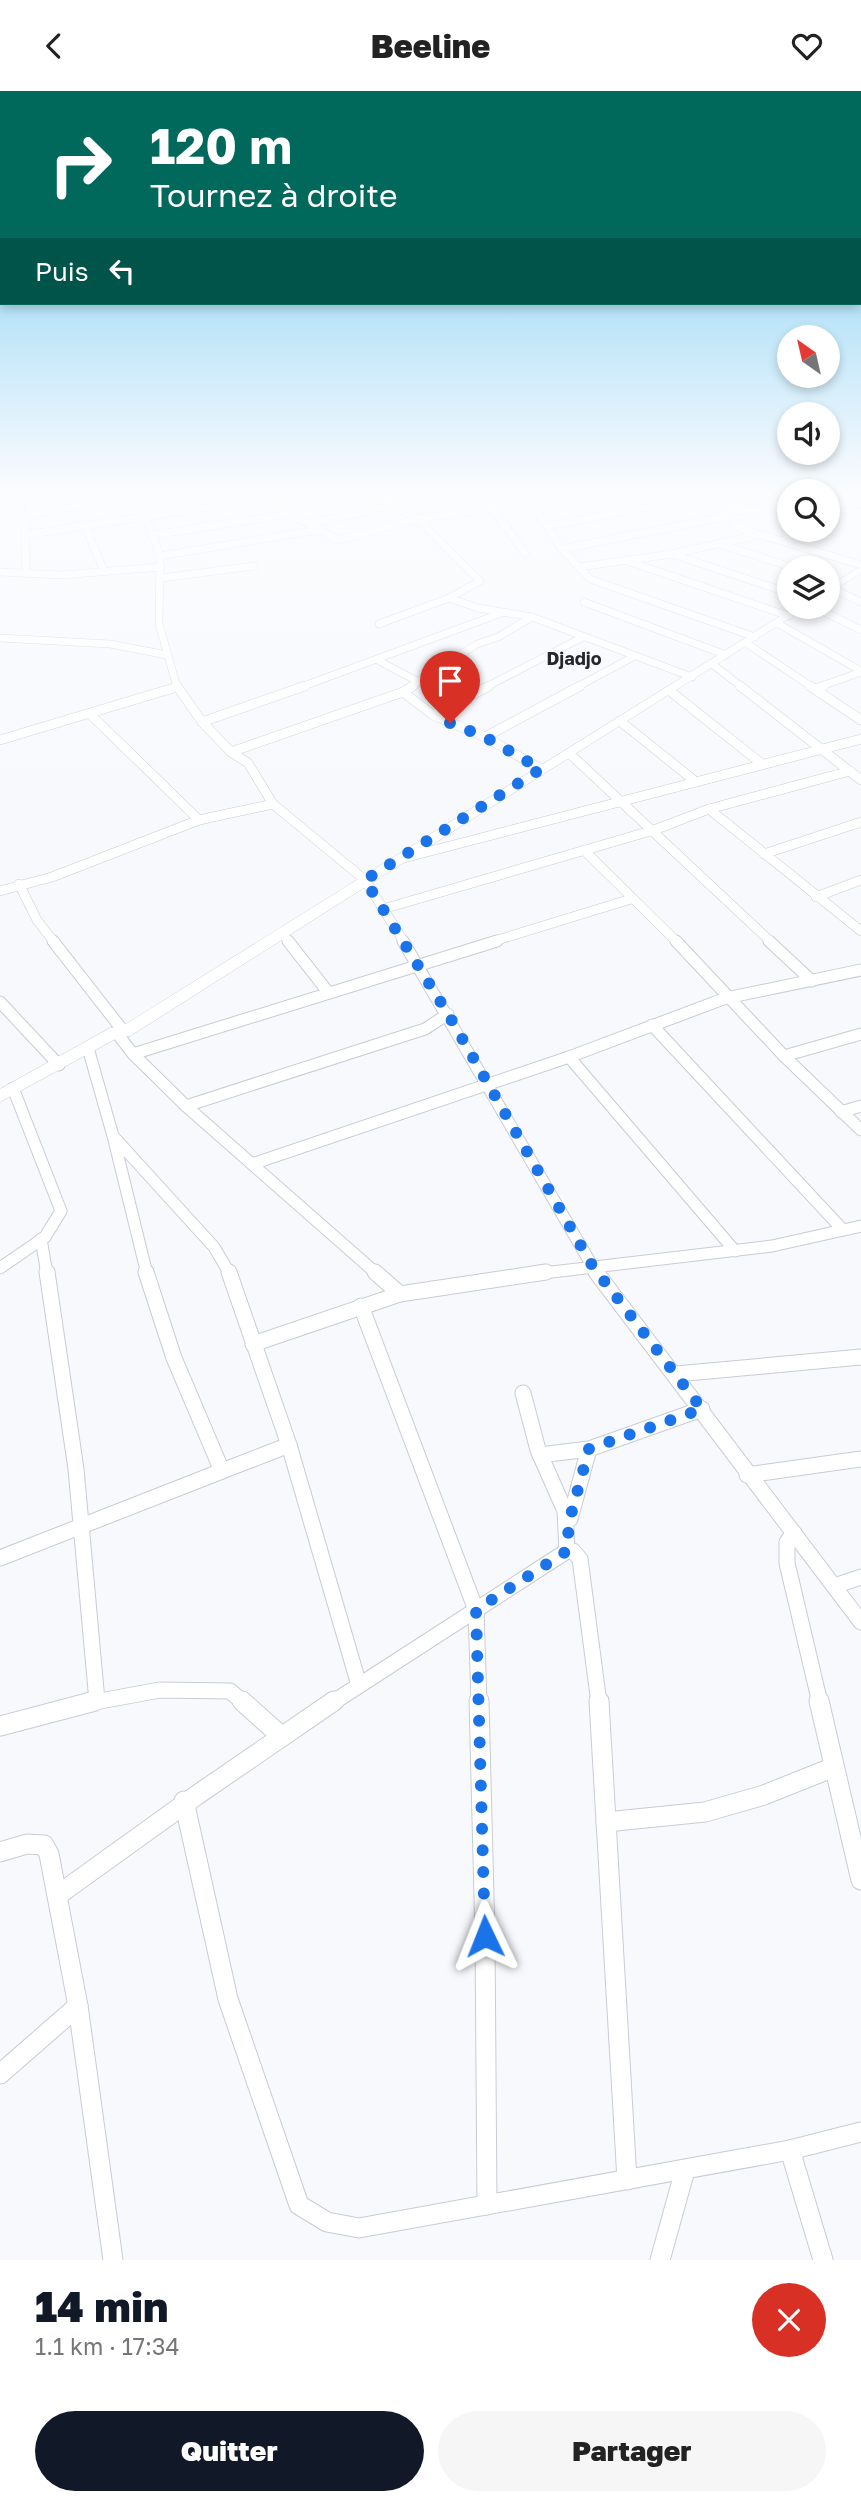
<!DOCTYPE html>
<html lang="fr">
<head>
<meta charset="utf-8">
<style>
	body { margin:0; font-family:"Golos Text",sans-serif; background:#f6f6f6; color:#222; height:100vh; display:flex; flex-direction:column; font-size:26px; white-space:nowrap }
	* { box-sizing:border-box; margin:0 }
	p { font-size:23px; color:#767676 }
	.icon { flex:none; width:38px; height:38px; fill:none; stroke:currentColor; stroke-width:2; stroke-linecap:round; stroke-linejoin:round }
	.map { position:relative; height:2169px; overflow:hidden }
	.side { display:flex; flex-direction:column; background:#fff; flex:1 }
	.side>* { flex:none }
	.guide { position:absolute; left:0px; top:0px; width:861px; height:214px; box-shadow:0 4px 10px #0003; background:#00695c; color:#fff; overflow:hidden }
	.needle { width:46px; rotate:326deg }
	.buttons { position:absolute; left:777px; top:234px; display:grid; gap:14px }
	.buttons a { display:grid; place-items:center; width:63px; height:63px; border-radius:50%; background:#fff; box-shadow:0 4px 10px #0003; font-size:35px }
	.pin { position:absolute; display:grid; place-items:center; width:60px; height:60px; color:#fff; margin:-72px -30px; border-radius:50% 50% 50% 0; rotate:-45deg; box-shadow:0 0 7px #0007 }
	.pin .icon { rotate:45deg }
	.me { position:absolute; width:77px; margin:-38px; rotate:358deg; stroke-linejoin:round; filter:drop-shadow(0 0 5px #0008) }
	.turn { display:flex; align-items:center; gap:24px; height:147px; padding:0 35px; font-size:32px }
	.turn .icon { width:91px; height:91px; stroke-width:2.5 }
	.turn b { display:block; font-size:49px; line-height:60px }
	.then { display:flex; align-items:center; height:66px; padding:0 35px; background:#0003; gap:14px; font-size:26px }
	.round { display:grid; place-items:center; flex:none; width:74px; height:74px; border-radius:37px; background:#f6f6f6 }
	.overview { display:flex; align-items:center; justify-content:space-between; height:119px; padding:0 35px }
	h1 { font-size:42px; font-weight:800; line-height:52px; color:#111827 }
	.action { display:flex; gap:14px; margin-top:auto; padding:14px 35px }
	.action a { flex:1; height:80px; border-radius:42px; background:#111827; color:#fff; font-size:28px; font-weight:800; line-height:80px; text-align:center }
	.action a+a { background:#f6f6f6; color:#222 }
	header { display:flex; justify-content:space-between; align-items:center; height:91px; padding:0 35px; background:#fff; font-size:32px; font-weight:800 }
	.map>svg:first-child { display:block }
</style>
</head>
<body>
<header><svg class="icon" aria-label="back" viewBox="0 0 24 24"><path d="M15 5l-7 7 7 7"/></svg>Beeline<svg class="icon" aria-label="heart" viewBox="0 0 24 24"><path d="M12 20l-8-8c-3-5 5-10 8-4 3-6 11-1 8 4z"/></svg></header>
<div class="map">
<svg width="861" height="2169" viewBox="0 0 861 2169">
	<rect width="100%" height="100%" fill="#f7f9fd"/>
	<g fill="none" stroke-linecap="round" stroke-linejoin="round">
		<g stroke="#c8ccd6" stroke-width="8">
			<g id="minor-far4">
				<polyline points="124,399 146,426 160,465 159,533 177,596"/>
				<polyline points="209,399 210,414"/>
				<polyline points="245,399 338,449 417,428 588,403"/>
				<polyline points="363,399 417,428 480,490 449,507 379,533"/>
				<polyline points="507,399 532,413 562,458 590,488 755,546"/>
				<polyline points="828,399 861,412"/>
				<polyline points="516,405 545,399"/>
				<polyline points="382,409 442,399"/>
				<polyline points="0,412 65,399"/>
				<polyline points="828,414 859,413"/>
				<polyline points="731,416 770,403"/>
				<polyline points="493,418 525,462"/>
				<polyline points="726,421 738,435 748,440 861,474"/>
				<polyline points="726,421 789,416"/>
				<polyline points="159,423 162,418 160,399"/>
				<polyline points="28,424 129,407"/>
				<polyline points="307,433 390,415"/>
				<polyline points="85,435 104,480"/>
				<polyline points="548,435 653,415 696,399"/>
				<polyline points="25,444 318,399"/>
				<polyline points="154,444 289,423"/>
				<polyline points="720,453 797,478"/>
				<polyline points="562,458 728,425"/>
				<polyline points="672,463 789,502"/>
				<polyline points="160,465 318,439"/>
				<polyline points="627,470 789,525"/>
				<polyline points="579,476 672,463 758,444"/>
				<polyline points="0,481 61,484 161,476"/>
				<polyline points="26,481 25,444 30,407"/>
				<polyline points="161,487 254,475"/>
				<polyline points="831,497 861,511"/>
				<polyline points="449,507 478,517 532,526 692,586"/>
				<polyline points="584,511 726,564"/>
				<polyline points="814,516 861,539"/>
				<polyline points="777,532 861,580"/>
				<polyline points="0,547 110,553 167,564"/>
				<polyline points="746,552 812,596"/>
				<polyline points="379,570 417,590"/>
				<polyline points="712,573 742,596"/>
				<polyline points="301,596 504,521"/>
				<polyline points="410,596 477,553 498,546 532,526"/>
				<polyline points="486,596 583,546"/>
				<polyline points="577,596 633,566"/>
				<polyline points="819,596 861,581"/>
			</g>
		</g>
		<g stroke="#c8ccd6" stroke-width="10">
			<g id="minor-far3">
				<polyline points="177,595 202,631 231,661 248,672 273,713 365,789 404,851"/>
				<polyline points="740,595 861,689"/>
				<polyline points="810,595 861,629"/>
				<polyline points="815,598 824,595"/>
				<polyline points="670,600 762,673"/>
				<polyline points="403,601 433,624 485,646 541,678"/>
				<polyline points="90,623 199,729"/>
				<polyline points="433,624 489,595"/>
				<polyline points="620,630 696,691"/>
				<polyline points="202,631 305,595"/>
				<polyline points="485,646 580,595"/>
				<polyline points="0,649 177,596"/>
				<polyline points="231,661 403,601 413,595"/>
				<polyline points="569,662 771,851"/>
				<polyline points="709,718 861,840"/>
				<polyline points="584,759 677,851"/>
				<polyline points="764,763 861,731"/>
				<polyline points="400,768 861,648"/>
				<polyline points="19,793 37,829 54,851"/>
				<polyline points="0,800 52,786 199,729 273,713"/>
				<polyline points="816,806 861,789"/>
				<polyline points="383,818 654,739 709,718 850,680"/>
				<polyline points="282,842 289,851"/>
				<polyline points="491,851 631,808"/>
			</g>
		</g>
		<g stroke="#c8ccd6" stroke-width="13">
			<g id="minor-far2">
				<polyline points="53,850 124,941"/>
				<polyline points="288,850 328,901"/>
				<polyline points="403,850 597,1183"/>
				<polyline points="676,850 784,965 861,1039"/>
				<polyline points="769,850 812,890"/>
				<polyline points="0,911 59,974"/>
				<polyline points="652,934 843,1139"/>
				<polyline points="116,941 133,963 186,1015 377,1183"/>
				<polyline points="88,957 113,1045 214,1156 230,1183"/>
				<polyline points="133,963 497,850"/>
				<polyline points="784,965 861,943"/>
				<polyline points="569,966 735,1160"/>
				<polyline points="186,1015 425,938 448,923"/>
				<polyline points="841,1021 861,1015"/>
				<polyline points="114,1049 147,1183"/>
				<polyline points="252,1073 569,966 726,907 861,879"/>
				<polyline points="41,1148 47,1183"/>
				<polyline points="0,1177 45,1146 61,1120 13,997"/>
				<polyline points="535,1183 772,1155 861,1135"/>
			</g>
		</g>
		<g stroke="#c8ccd6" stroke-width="17">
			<g id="minor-far1">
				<polyline points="47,1181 76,1378 97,1610"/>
				<polyline points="146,1181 174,1267 222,1380 289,1354"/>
				<polyline points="229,1181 289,1354 359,1594"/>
				<polyline points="375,1181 400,1203"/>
				<polyline points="596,1181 861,1531"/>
				<polyline points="361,1215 476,1519 479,1612"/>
				<polyline points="253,1253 400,1203 546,1181"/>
				<polyline points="676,1283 861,1266"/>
				<polyline points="523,1302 538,1359 565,1420 567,1460"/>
				<polyline points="540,1364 589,1358 702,1318"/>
				<polyline points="747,1384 861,1368"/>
				<polyline points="570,1428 589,1358"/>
				<polyline points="794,1442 787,1451 787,1472 820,1612"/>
				<polyline points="0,1467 222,1380"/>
				<polyline points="834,1495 861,1486"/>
				<polyline points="89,1612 160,1599 230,1600 244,1612"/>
				<polyline points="332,1612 567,1460 573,1460 580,1468 599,1612"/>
			</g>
		</g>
		<g stroke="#c8ccd6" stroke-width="21">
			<g id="minor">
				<polyline points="242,1610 281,1645"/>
				<polyline points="479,1610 485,1845 487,2114"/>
				<polyline points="599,1610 627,2089"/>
				<polyline points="819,1610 861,1789"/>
				<polyline points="0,1635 95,1610"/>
				<polyline points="184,1710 228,1908 299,2114 327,2131 359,2137 790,2059 861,2041"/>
				<polyline points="606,1731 705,1721 764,1704 834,1676"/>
				<polyline points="0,1761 27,1753 44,1754 49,1763 78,1915 113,2169"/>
				<polyline points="58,1804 197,1704 334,1610"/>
				<polyline points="0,1983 78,1915"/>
				<polyline points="790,2059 823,2169"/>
				<polyline points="660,2169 685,2079"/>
			</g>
		</g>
		<g stroke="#c8ccd6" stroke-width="1">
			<g id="secondary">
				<polygon points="861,475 861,482 828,503 828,496"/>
				<polygon points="795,516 807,516 130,945 119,946 0,1011 0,998 110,937 121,936"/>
			</g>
		</g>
		<use href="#minor-far4" stroke="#fff" stroke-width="7"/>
		<use href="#minor-far3" stroke="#fff" stroke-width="9"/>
		<use href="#minor-far2" stroke="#fff" stroke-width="11"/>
		<use href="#minor-far1" stroke="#fff" stroke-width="15"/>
		<use href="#minor" stroke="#fff" stroke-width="19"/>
		<use href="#secondary" fill="#fff" fill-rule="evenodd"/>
	</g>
	<linearGradient id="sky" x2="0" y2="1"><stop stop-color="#6ac6f1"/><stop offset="0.57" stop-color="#fbfcfe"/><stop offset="1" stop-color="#fbfcfe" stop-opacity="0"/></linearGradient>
	<rect width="861" height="703" fill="url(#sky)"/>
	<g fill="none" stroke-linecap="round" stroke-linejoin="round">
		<polyline stroke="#1a73e8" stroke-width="12" stroke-dasharray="0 21.6" points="450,632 485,646 541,678 365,789 448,923 592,1174 702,1318 589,1358 569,1431 567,1460 476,1519 485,1845"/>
	</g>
	<g text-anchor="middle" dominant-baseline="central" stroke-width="5" stroke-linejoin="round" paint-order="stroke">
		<g font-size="18" font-weight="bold" fill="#25272b" stroke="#f7f9fd">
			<text x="574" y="567">Djadjo</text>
		</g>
	</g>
</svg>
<div class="buttons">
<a><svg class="needle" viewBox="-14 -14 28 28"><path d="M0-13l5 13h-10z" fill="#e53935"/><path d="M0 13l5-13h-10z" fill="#767676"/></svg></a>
<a><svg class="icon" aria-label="sound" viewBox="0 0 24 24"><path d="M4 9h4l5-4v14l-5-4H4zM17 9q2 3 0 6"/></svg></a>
<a><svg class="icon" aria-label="search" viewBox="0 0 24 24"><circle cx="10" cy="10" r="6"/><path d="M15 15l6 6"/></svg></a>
<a><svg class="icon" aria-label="layers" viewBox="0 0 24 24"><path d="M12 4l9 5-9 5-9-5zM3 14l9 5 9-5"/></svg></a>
</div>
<div class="pin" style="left:450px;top:632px;background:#d93025"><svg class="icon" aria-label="arrive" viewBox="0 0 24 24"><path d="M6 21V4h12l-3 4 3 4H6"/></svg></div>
<svg class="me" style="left:485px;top:1845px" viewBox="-20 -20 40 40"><path d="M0-17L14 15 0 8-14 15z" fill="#1a73e8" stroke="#fff" stroke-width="4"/></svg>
<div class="guide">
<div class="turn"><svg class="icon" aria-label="right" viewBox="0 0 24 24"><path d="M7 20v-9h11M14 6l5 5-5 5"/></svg><div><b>120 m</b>Tournez à droite</div></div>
<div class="then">Puis<svg class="icon" aria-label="left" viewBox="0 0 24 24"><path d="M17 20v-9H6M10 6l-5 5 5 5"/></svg></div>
</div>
</div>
<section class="side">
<div class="overview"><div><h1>14 min</h1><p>1.1 km · 17:34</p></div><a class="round" style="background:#d93025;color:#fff"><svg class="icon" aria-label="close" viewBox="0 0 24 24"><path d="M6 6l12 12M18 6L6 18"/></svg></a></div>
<div class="action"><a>Quitter</a><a>Partager</a></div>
</section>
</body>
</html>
